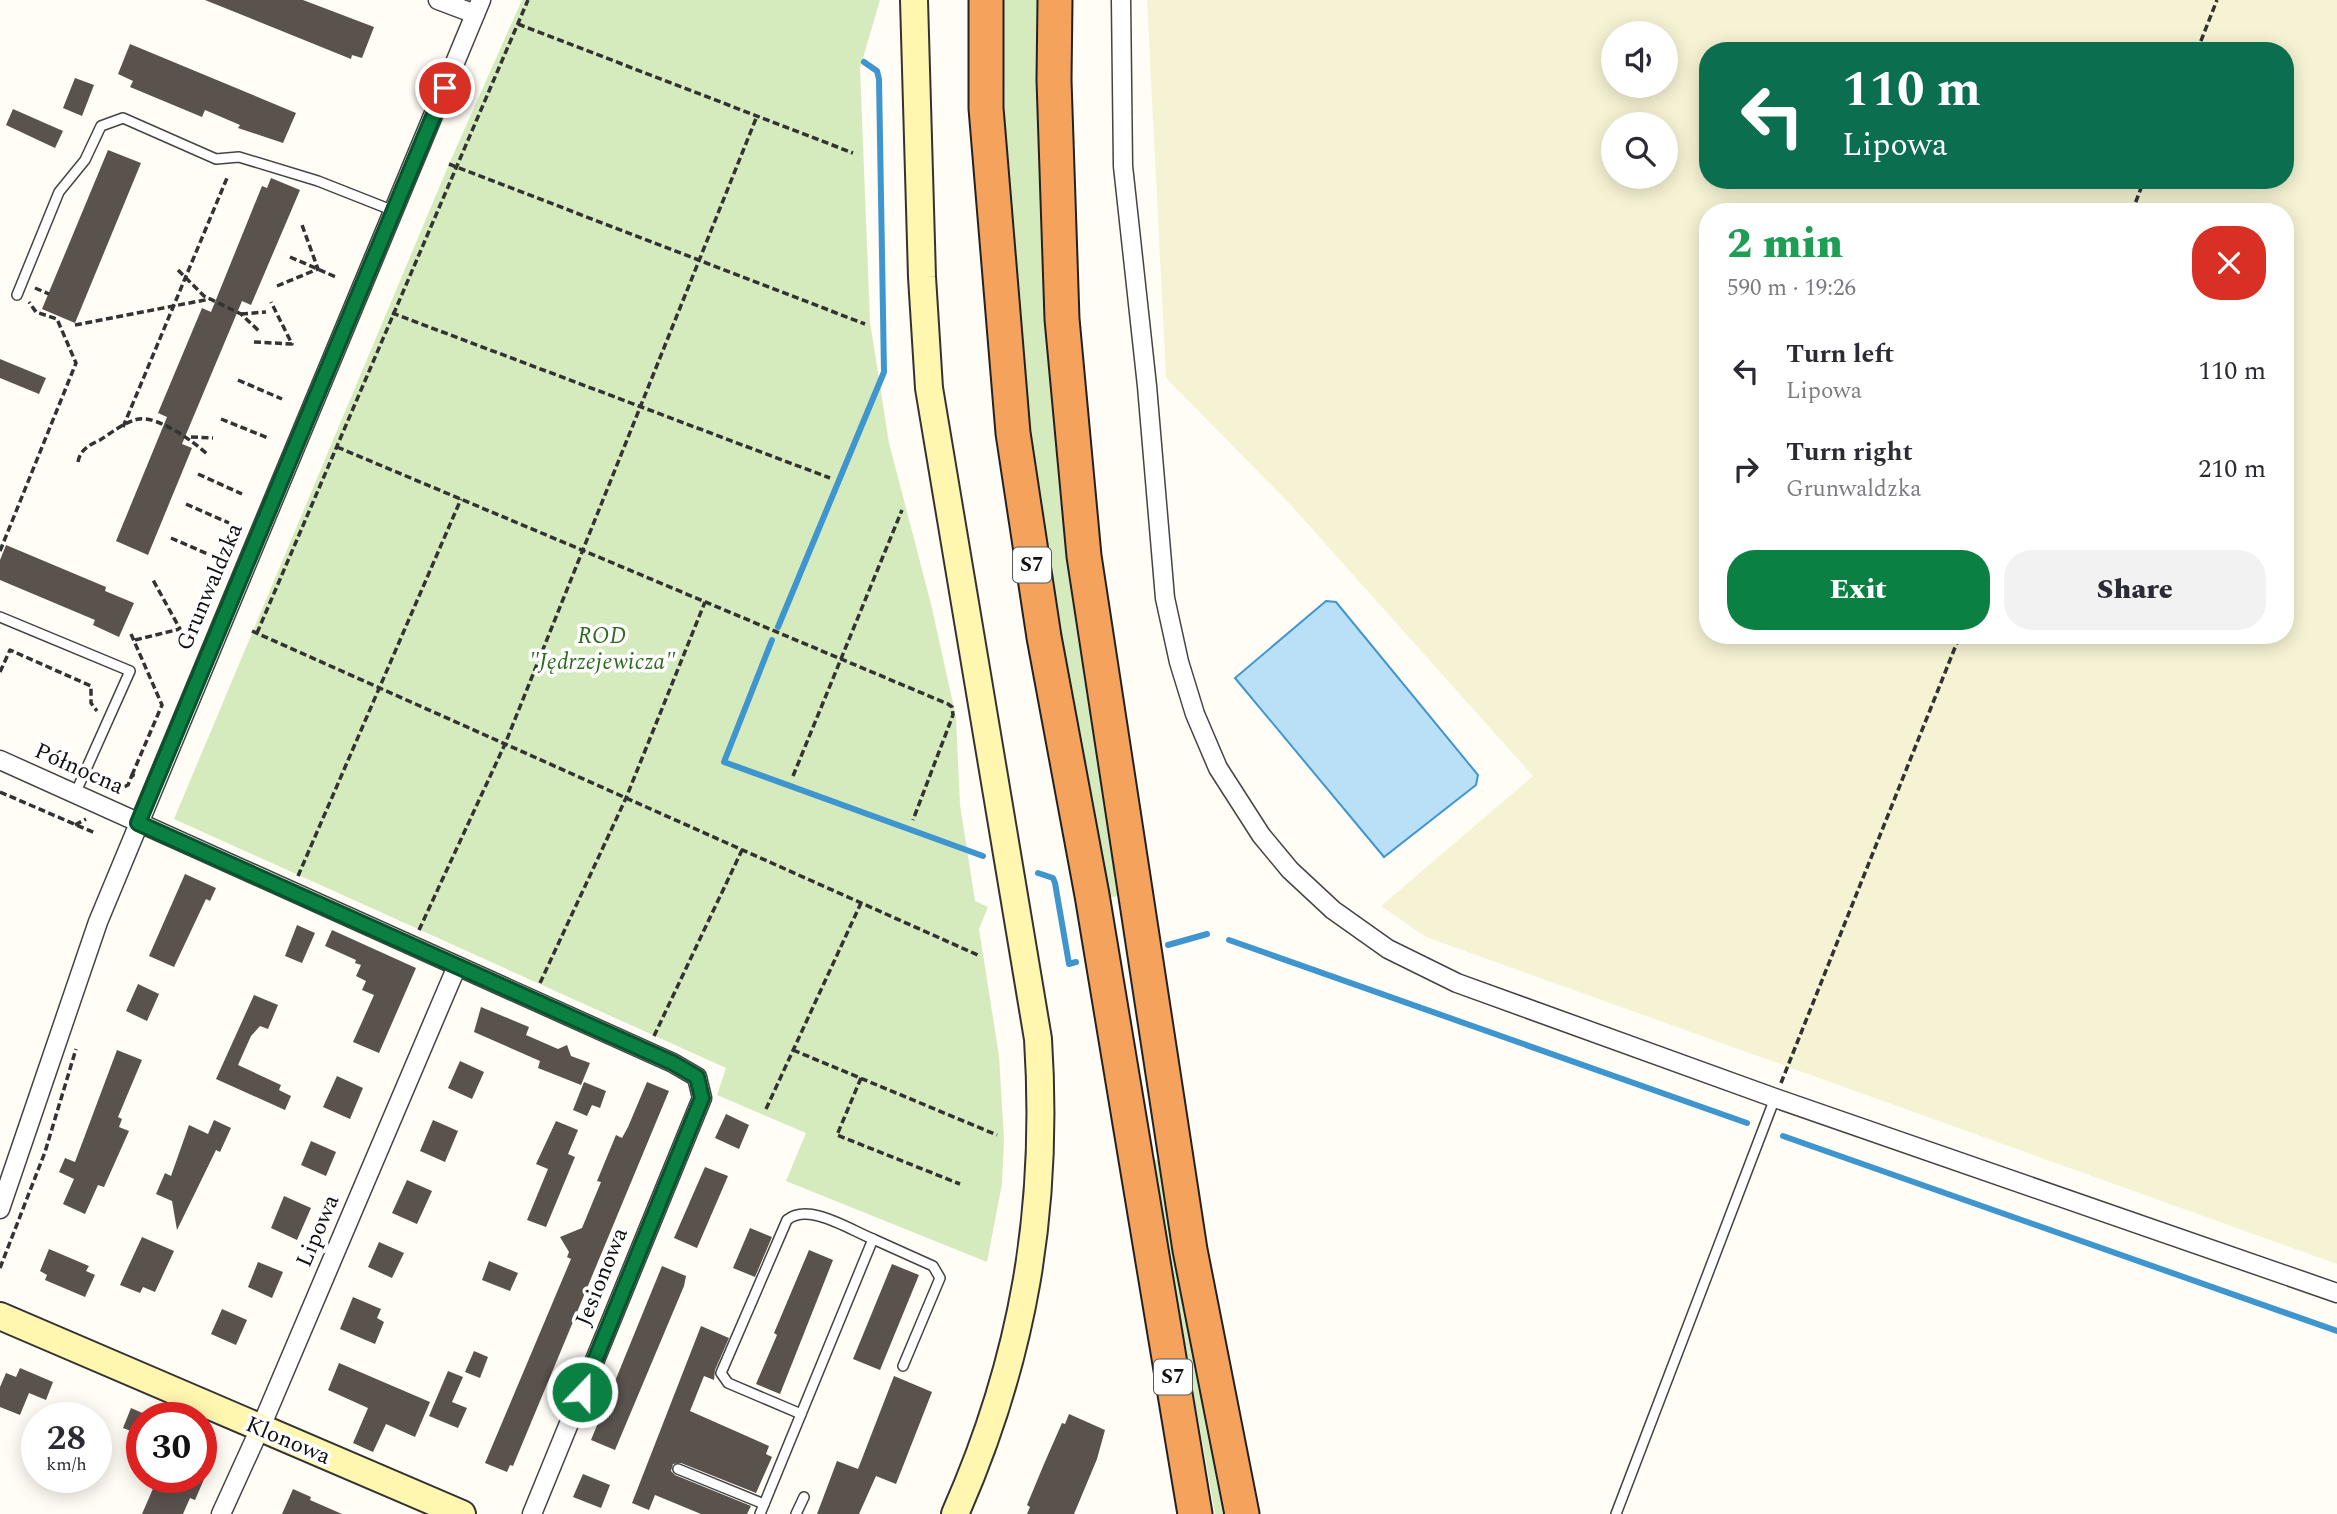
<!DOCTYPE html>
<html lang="en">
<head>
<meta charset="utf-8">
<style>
	body { margin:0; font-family:Spectral,serif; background:#f2f2f3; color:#2b2b33; height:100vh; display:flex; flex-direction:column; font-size:26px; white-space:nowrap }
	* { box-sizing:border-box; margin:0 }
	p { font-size:23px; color:#7c7c81 }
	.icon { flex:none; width:38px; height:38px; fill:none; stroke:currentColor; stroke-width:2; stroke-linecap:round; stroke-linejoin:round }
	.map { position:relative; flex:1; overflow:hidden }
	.panel { position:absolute; left:1699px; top:203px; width:595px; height:441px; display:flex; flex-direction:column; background:#fff; border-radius:28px; box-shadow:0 4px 18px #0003 }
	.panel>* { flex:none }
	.hud { position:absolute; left:1699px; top:42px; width:595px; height:147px; border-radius:28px; box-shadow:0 4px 18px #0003; background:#0b6e4f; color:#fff; overflow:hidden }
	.tools { position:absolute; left:1601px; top:21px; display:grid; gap:14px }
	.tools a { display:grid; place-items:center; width:77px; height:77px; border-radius:50%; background:#fff; box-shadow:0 4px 18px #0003; font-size:35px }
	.speed { position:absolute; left:21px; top:1402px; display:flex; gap:14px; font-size:35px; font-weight:700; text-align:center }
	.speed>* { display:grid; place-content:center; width:91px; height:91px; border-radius:50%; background:#fff; box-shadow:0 4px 18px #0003; line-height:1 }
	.speed small { font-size:18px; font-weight:400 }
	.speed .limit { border:10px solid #d22; background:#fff; color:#111 }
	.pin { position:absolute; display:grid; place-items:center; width:60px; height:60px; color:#fff; margin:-30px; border:4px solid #fff; border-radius:50%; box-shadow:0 2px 7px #0007 }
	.me { position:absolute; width:77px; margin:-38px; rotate:22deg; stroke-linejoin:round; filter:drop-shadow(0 0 5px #0008) }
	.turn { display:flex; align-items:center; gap:24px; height:147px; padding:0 28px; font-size:32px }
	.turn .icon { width:91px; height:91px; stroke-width:2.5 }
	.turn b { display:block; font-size:49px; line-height:60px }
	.round { display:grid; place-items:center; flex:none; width:74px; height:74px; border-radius:28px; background:#f2f2f3 }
	.headline { display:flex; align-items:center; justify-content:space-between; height:119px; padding:0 28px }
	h1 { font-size:42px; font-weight:800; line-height:52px; color:#1e9e55 }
	.button { display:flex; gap:14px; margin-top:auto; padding:14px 28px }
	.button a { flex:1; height:80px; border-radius:28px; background:#0b8043; color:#fff; font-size:28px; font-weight:800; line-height:80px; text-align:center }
	.button a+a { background:#f2f2f3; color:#2b2b33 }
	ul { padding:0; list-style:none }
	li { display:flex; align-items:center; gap:21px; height:98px; padding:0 28px }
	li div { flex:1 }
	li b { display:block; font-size:26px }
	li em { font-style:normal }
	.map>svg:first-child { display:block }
</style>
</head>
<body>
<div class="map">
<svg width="2337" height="1514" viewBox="0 0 2337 1514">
	<rect width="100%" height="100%" fill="#fffdf5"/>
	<path fill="#f6f3d4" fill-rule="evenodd" d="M 1147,0 L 2337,0 L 2337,1264 L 1426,937 L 1381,906 L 1533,776 L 1288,502 L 1166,378 ZM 1614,33 L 1666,33 L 1666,86 L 1614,86 ZM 1708,51 L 2286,51 L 2286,180 L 1708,180 ZM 1614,124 L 1666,124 L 1666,177 L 1614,177 ZM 1708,212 L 2286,212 L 2286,635 L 1708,635 Z"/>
	<g fill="#d5ebbd">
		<polygon points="522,0 880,0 860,68 870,322 889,443 931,604 956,717 960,805 975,901 988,907 979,929 999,1056 1004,1139 1002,1184 987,1262 786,1181 806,1133 717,1095 726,1068 174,819 449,164"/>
		<polygon points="1003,0 1042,0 1081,640 1118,896 1107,898 1071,711 1025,404 1005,147"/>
		<polygon points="1161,1159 1224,1514 1215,1514 1153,1161"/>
	</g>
	<polygon fill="#b9e0f7" stroke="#3f96cf" stroke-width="2" points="1326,601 1336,602 1478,775 1476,785 1384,857 1235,678"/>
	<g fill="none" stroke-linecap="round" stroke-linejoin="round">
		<g stroke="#3f96cf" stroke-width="6">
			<polyline points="778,627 884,372 879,79 877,71 864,62"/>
			<polyline points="772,640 724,762 983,856"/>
			<polyline points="1038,873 1053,878 1055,883 1069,964 1076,962"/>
			<polyline points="1229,940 1747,1123"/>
			<polyline points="1168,945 1207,934"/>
			<polyline points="1783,1136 2337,1331"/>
		</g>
	</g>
	<g fill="#5a524d">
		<polygon points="205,0 303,0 374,27 362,58 352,55 351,59"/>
		<polygon points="130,44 296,113 283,143 238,128 240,125 205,110 202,117 130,87 133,81 118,74"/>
		<polygon points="75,78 94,85 82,116 63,108"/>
		<polygon points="13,109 63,131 55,148 6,125"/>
		<polygon points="108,150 141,163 75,323 42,309"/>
		<polygon points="271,178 300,190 251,305 242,301 182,444 192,448 148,555 116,541 167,417 158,413 202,308 211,312 262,186 267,188"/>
		<polygon points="0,359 46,378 39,394 0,378"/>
		<polygon points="6,545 106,587 105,591 134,603 119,637 93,625 95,620 0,580 0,560"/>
		<polygon points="185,874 216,888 210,901 206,899 174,967 149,956"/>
		<polygon points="297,925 315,933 302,963 285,956"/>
		<polygon points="332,930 416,968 379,1053 353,1042 374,995 362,990 366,981 356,976 361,965 355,963 356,960 325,946"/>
		<polygon points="138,984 159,994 147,1021 126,1011"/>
		<polygon points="254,995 278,1005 268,1029 260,1026 251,1036 238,1065 281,1085 279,1090 291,1096 285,1110 216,1079"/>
		<polygon points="481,1007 529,1027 526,1035 558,1049 567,1045 571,1056 590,1063 581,1085 538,1068 540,1061 474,1032"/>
		<polygon points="117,1050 142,1060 118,1117 122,1119 119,1127 129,1131 104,1187 98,1185 85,1214 63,1204 74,1179 59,1172 65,1158 75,1162"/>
		<polygon points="460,1061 484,1072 472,1099 448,1088"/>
		<polygon points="337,1076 363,1088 350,1119 323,1107"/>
		<polygon points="584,1082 606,1091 600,1108 592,1105 587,1116 573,1110"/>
		<polygon points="647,1082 669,1091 513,1466 510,1465 507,1472 485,1463 571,1259 567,1257 569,1252 560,1237 582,1228 601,1182 597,1181 616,1135 622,1138 628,1127"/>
		<polygon points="726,1114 749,1125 739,1149 715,1138"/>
		<polygon points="214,1120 231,1128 220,1152 216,1150 177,1230 172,1201 156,1194 165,1173 171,1176 189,1125 208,1134"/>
		<polygon points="433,1120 458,1131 445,1162 420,1151"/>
		<polygon points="556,1121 578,1130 568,1154 575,1157 546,1227 527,1220 548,1169 536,1164"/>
		<polygon points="311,1141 336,1152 326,1176 301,1165"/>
		<polygon points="705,1167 728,1176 697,1248 674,1238"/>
		<polygon points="407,1180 432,1191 417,1224 392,1213"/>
		<polygon points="284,1196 311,1208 297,1240 271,1228"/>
		<polygon points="750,1228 772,1237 755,1277 733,1268"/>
		<polygon points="142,1237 174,1251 155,1292 143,1287 140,1293 120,1285"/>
		<polygon points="379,1242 404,1253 392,1278 368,1267"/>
		<polygon points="49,1249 89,1266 86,1271 95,1275 85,1297 45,1280 47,1275 40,1271"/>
		<polygon points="809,1250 833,1260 780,1394 756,1384 777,1335 774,1333"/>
		<polygon points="489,1261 518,1273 510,1291 482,1280"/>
		<polygon points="258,1262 283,1272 272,1298 248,1287"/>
		<polygon points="892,1264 919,1275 880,1370 853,1359"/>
		<polygon points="662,1266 686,1276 684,1286 615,1450 591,1440"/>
		<polygon points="353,1297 381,1309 377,1318 384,1322 375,1344 340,1329"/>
		<polygon points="222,1309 247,1320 236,1345 211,1334"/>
		<polygon points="701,1326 729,1338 715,1370 714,1380 704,1376 690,1411 769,1446 766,1454 772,1457 756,1493 681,1463 673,1464 671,1471 675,1475 751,1506 747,1514 701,1514 655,1495 649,1510 632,1503"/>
		<polygon points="474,1351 488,1357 480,1378 465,1372"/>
		<polygon points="339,1363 430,1402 415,1437 386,1424 373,1452 353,1443 368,1408 328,1390"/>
		<polygon points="20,1368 53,1382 46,1400 29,1393 20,1415 0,1407 0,1387 6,1373 16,1377"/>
		<polygon points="448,1371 463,1377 452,1402 467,1408 458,1428 429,1416"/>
		<polygon points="894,1376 932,1392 896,1484 876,1476 859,1514 817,1514 837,1461 858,1469"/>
		<polygon points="131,1408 147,1415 142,1418 139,1434 123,1428"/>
		<polygon points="1069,1414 1105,1430 1097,1459 1074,1514 1027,1514 1030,1507 1027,1505 1044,1464 1062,1423 1065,1424"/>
		<polygon points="583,1474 610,1485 601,1508 573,1497"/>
		<polygon points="158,1477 205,1477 195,1500 190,1498 183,1514 142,1514"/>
		<polygon points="293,1489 311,1497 310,1500 342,1514 282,1514"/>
	</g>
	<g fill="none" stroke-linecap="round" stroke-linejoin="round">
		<g stroke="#444" stroke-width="12">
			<g id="lane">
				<polyline points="17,295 59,192 85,160 101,126 123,118 216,159 239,157 318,181 394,211"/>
				<polyline points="0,617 130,671 75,794"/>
				<path d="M 801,1414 L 728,1383 L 721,1373 L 787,1220 C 809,1202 850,1230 873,1239"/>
				<polyline points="678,1469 764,1504"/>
				<polyline points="760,1514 873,1239 933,1266 940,1278 903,1366"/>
				<polyline points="796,1514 804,1497"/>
				<polyline points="1616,1514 1775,1098"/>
			</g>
		</g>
		<g stroke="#444" stroke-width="21">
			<g id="street">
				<polyline points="438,0 475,14"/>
				<polyline points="1121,0 1123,166 1147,386 1165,598 1179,662 1195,714 1218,768 1261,835 1290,870 1333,910 1388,949 1457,983 1775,1098 2337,1293"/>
				<polyline points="0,760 673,1063 697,1077 702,1098 532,1514"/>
				<polyline points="0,1209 98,922 481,0"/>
				<polyline points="221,1514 266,1415 457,966"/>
			</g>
		</g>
		<g stroke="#333" stroke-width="30">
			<g id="secondary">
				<path d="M 914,0 L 922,277 L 929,388 L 1038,1039 C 1049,1209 1024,1358 955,1514"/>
				<polyline points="0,1316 462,1514"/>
			</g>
		</g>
		<g stroke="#222" stroke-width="37">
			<g id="highway">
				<polyline points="986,0 986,108 1013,433 1044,637 1092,895 1195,1514"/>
				<polyline points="1055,0 1054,80 1062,319 1084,556 1190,1250 1242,1514"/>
			</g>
		</g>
		<g stroke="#333" stroke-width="3.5" stroke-dasharray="7 3.5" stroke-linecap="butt">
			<polyline points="518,24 853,153"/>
			<polyline points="2197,51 2217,0"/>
			<polyline points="449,164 865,324"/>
			<polyline points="2132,212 2144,180"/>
			<polyline points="290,257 336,277"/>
			<polyline points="178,270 204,296 241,314 259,331"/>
			<polyline points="277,286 318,269 302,225"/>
			<polyline points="35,288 49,294"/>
			<polyline points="392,313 830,478"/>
			<polyline points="241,314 266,312"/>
			<polyline points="75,325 210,299"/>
			<polyline points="254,342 292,344 271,302"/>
			<polyline points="238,380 282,399"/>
			<polyline points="221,419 268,438"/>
			<polyline points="123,427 227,178"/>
			<polyline points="191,437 213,438"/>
			<polyline points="337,447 948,704 952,707 953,715 913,820"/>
			<path d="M 78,462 C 80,450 89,445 100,440 C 111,433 126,421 139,419 C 158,416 193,441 207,454"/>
			<polyline points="198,474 242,494"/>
			<polyline points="186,504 229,523"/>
			<polyline points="171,538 210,555"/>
			<polyline points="0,551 76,363 57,319 36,312 29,302"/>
			<polyline points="252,631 980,956"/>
			<polyline points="257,633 528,0"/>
			<polyline points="131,634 162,705 132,775"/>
			<polyline points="135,640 180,629 153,580"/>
			<polyline points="0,672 10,650 91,686 91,703 97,711"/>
			<polyline points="793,776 902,510"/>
			<polyline points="115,791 128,785 132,775 138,777"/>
			<polyline points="0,792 95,833"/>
			<polyline points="75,825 86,819"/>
			<polyline points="298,876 461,499"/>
			<polyline points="419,930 505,744 757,116"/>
			<polyline points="540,983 626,798 705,602"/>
			<polyline points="654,1036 742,850"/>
			<polyline points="793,1050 997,1135"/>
			<polyline points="861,1078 837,1135 960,1184"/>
			<polyline points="1781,1083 1960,635"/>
			<polyline points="766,1109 861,903"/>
			<polyline points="0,1268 45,1152 76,1049"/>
		</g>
		<use href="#lane" stroke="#fff" stroke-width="9"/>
		<use href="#street" stroke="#fff" stroke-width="18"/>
		<use href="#secondary" stroke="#fff6b0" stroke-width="26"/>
		<use href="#highway" stroke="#f5a25d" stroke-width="33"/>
	</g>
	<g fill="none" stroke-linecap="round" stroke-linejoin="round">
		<g stroke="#07532c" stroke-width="18">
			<polyline id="route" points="445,88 138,823 673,1063 697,1077 702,1098 582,1392"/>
		</g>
		<use href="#route" stroke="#0b8043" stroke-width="12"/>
	</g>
	<g text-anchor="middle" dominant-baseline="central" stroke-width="7" stroke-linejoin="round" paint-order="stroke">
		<g fill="#fff" stroke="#585858" stroke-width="2">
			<rect x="1013" y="547.5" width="38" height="35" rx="5"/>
			<rect x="1154" y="1359.5" width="38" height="35" rx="5"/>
		</g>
		<g font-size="21" font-weight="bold" fill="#111">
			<text x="1032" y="565">S7</text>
			<text x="1173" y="1377">S7</text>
		</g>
		<g font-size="23" fill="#111" stroke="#fff">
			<text transform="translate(210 587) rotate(-67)">Grunwaldzka</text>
			<text transform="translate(79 769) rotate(24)">Północna</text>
			<text transform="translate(318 1231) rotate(-67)">Lipowa</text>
			<text transform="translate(602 1277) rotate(-68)">Jesionowa</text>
			<text transform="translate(288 1441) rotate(23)">Klonowa</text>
		</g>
		<g font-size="23" font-style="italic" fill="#2f6b1f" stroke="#fff">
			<text x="602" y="636">ROD<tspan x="602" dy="26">"Jędrzejewicza"</tspan></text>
		</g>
	</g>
</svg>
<div class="tools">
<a><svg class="icon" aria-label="sound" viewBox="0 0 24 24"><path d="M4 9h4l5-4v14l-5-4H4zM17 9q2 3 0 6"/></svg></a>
<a><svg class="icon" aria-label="search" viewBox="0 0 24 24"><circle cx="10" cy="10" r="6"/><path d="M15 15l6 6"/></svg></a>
</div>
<div class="speed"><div>28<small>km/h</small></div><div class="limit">30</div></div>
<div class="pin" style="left:445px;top:88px;background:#d93025"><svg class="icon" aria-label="arrive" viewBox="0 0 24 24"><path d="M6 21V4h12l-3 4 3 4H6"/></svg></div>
<svg class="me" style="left:582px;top:1392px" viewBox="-20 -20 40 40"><circle r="17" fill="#0b8043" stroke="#fff" stroke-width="3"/><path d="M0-11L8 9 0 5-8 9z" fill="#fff"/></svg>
<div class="hud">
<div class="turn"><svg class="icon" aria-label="left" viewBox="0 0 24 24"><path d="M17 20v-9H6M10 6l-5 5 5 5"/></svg><div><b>110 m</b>Lipowa</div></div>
</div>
<section class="panel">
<div class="headline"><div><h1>2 min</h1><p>590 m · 19:26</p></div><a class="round" style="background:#d93025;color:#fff"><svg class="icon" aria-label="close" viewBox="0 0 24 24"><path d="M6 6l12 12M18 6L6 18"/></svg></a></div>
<ul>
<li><svg class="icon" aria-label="left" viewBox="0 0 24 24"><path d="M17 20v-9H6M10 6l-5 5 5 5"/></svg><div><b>Turn left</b><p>Lipowa</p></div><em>110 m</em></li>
<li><svg class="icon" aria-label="right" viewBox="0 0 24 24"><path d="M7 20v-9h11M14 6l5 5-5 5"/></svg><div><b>Turn right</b><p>Grunwaldzka</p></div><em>210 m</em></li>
</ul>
<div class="button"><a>Exit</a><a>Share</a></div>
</section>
</div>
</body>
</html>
